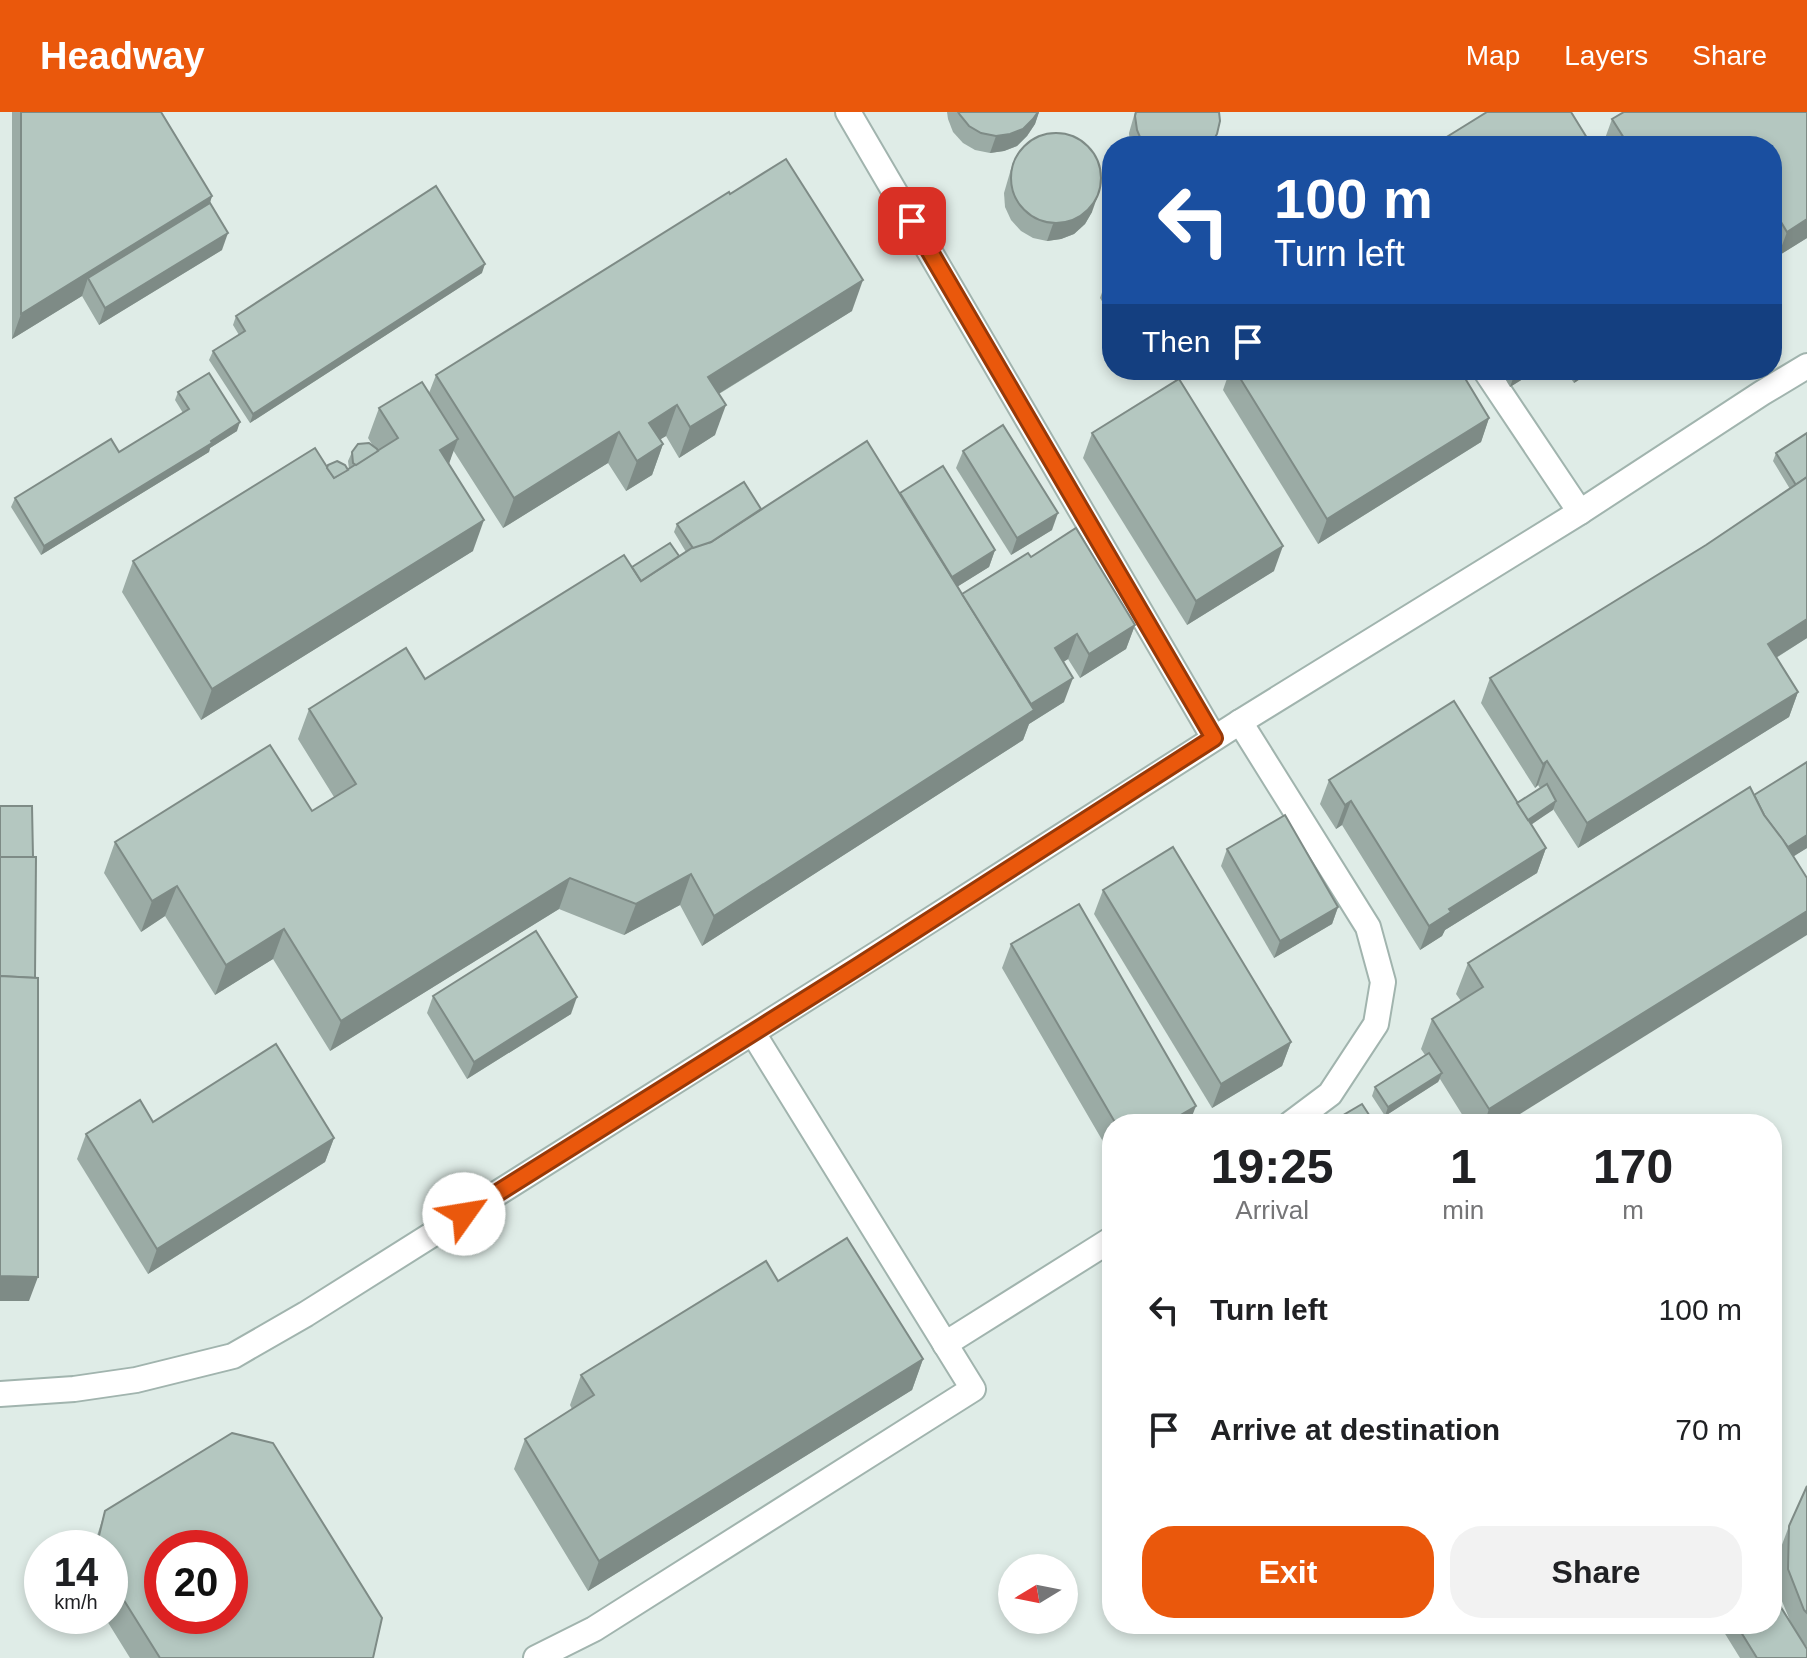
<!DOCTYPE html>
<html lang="en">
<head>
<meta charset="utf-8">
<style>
	body { margin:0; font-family:Arial,sans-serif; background:#f2f2f2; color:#202124; height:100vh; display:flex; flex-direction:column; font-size:30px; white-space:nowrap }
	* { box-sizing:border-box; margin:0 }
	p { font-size:26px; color:#757577 }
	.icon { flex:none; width:44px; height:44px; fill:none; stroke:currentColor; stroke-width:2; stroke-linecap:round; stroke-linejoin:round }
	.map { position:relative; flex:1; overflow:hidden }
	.drawer { position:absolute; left:1102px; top:1002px; width:680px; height:520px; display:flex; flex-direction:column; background:#fff; border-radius:32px; box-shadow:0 4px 12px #0003 }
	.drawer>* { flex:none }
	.hud { position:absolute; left:1102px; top:24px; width:680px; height:244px; border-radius:32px; box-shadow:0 4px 12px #0003; background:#1a4fa0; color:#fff; overflow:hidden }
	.needle { width:52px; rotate:260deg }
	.fabs { position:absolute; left:998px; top:1442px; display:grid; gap:16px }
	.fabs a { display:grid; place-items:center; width:80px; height:80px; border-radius:50%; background:#fff; box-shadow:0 4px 12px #0003; font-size:40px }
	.speed { position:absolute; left:24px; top:1418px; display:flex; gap:16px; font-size:40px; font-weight:700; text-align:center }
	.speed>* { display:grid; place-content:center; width:104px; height:104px; border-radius:50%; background:#fff; box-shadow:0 4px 12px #0003; line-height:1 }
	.speed small { font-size:20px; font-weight:400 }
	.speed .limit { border:12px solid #d22; background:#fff; color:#111 }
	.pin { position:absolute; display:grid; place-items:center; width:68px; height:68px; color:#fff; margin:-34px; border-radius:16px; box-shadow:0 4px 12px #0006 }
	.me { position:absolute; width:88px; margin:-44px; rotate:58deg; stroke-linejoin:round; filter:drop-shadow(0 0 6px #0008) }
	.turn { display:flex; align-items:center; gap:28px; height:168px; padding:0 40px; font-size:36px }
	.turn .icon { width:104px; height:104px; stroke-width:2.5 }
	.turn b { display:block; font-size:56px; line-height:68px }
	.then { display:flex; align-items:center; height:76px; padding:0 40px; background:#0003; gap:16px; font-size:30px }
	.eta { display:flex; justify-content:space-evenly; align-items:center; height:136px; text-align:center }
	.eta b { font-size:48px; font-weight:700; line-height:56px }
	.action { display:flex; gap:16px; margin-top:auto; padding:16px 40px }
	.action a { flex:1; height:92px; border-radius:32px; background:#ea580c; color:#fff; font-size:32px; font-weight:700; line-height:92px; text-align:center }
	.action a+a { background:#f2f2f2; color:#202124 }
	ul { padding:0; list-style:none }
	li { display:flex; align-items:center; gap:24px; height:120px; padding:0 40px }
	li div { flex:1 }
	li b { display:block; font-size:30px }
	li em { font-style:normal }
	header { display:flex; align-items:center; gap:48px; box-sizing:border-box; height:112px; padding:0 40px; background:#ea580c; color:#fff }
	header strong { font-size:38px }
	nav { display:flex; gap:44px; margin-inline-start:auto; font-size:28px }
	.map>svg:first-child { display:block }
</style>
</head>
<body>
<header>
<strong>Headway</strong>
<nav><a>Map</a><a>Layers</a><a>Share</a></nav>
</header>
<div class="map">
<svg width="1807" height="1546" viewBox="0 0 1807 1546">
	<rect width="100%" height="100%" fill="#dfece7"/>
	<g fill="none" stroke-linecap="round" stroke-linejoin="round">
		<g stroke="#a1b4ae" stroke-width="28">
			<g id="minor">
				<polyline points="848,0 1214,626"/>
				<polyline points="1485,258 1580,400"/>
				<polyline points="1240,610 1368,815 1383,870 1376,912 1330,982 1290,1012"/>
				<polyline points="945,1232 1112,1127"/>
				<polyline points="0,1282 74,1277 136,1268 233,1244 306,1202 885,837 1240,610 1580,400 1762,281 1807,254"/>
				<polyline points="536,1546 594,1517 973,1277 753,921"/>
			</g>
		</g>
		<use href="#minor" stroke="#fff" stroke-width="24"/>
	</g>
	<g fill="#9baba5">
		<polygon points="12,0 161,0 212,84 210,91 222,138 99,213 82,184 12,227"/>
		<polygon points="947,0 1039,0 1035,12 1027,24 1017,34 1004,39 990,41 975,38 963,31 953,20 948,7"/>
		<polygon points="1135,0 1219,0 1217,22 1213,34 1130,34 1129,21"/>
		<polygon points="1807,0 1807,126 1778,144 1772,134 1772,34 1605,34 1603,32 1612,7"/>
		<polygon points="1445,26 1592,34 1442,34"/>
		<polygon points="1013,50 1092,100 1085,112 1074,122 1061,127 1047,129 1033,126 1021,119 1011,108 1005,95 1004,81"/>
		<polygon points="482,161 250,311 209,248 213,239 239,223 233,213 236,204"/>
		<polygon points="1112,165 1112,205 1100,186 1106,169"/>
		<polygon points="852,199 719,282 715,323 679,346 666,324 660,327 663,332 652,363 626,379 608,351 503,416 453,338 449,352 473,439 201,608 122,480 133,449 327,356 349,357 348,349 352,340 373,334 368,326 379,296 429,281 436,263"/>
		<polygon points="1230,258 1460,258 1489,306 1481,330 1318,432 1223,278"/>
		<polygon points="1500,258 1537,258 1510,275"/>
		<polygon points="1565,258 1594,258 1574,271"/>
		<polygon points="178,280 237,319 210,336 209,340 41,443 11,395 15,386 119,340 183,301 175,288"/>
		<polygon points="1092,321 1274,459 1187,513 1083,346"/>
		<polygon points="1807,321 1807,526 1776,546 1798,580 1789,605 1578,736 1553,697 1531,713 1546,736 1537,761 1445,818 1442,824 1420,838 1342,713 1336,717 1320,692 1329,668 1517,691 1540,676 1538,673 1535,676 1481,591 1490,566 1706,433 1790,377 1773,349 1776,341"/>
		<polygon points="963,339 1052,418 1011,443 956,356"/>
		<polygon points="900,381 995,438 989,455 958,474 962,482 1031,445 1135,513 1126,537 1080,566 1068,547 1063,550 1064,590 1029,612 1023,628 702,834 680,793 624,823 559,797 330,939 273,847 215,883 165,804 141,820 104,761 115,730 312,699 334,685 298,627 309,597 425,567 632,455 679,444 686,440 674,420 677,412 761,397"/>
		<polygon points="1807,650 1807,736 1793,744 1504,1012 1468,1012 1440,967 1438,970 1385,1004 1372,984 1375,975 1425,943 1421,937 1432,907 1461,889 1456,882 1468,851 1754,683"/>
		<polygon points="1227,737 1338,795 1332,812 1274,846 1221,754"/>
		<polygon points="1103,778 1291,930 1282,954 1212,996 1094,802"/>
		<polygon points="1011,832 1189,1012 1112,1012 1112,1045 1002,856"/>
		<polygon points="433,884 571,902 467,967 427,901"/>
		<polygon points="153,1010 334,1026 325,1050 148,1162 77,1047 86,1022"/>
		<polygon points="778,1169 923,1247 912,1278 588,1479 514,1357 525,1327 572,1297 570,1293 581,1263"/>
		<polygon points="1807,1374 1807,1535 1803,1530 1807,1546 1740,1546 1719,1512 1772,1512 1791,1511 1779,1482 1780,1438 1789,1414"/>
		<polygon points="105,1399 373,1546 130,1546 104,1504 110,1504 110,1436 93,1436"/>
	</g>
	<g fill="#7e8b86">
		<polygon points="1038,0 1039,0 1035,12 1027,24 1017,34 1004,39 990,41 996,24"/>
		<polygon points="1098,83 1092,100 1085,112 1074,122 1061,127 1047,129 1053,112"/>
		<polygon points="212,84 204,108 88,166 82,184 12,227 21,202"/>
		<polygon points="1807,107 1807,126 1778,144 1787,120"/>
		<polygon points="228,121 222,138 99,213 105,196"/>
		<polygon points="485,152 482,161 250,311 253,302"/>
		<polygon points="863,168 852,199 697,295 708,265"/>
		<polygon points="1516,258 1537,258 1510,275"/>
		<polygon points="1578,258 1594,258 1574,271"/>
		<polygon points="677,293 666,324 638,341 649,311"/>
		<polygon points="726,293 715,323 679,346 690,315"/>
		<polygon points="1489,306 1481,330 1318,432 1327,407"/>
		<polygon points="240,310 237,319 210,336 209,340 41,443 44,434"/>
		<polygon points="619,320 608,351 503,416 514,386"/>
		<polygon points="458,327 447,357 440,338"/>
		<polygon points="663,332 652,363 626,379 637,349"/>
		<polygon points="1058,401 1052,418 1011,443 1017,426"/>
		<polygon points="484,408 473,439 201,608 212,577"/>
		<polygon points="1283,434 1274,459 1187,513 1196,489"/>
		<polygon points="995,438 989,455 936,488 942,471"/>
		<polygon points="1807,507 1807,526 1759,556 1768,532"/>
		<polygon points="1135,513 1126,537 1080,566 1089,542"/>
		<polygon points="1077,522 1068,547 1046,561 1055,536"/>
		<polygon points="1073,566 1064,590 1029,612 1023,628 702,834 714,804 1026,595"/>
		<polygon points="1798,580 1789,605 1578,736 1587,711"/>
		<polygon points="1547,649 1538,673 1535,676 1543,652"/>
		<polygon points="1351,689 1342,713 1336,717 1345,693"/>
		<polygon points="1556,689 1553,698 1514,724 1517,716"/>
		<polygon points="1807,723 1807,736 1772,758 1778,741"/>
		<polygon points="1546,736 1537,761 1445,818 1442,824 1420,838 1429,814 1449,797"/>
		<polygon points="691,762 680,793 624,823 636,792"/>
		<polygon points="570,766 559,797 330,939 341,909"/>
		<polygon points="177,774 165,804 141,820 152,789"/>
		<polygon points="1338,795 1332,812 1274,846 1280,829"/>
		<polygon points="1807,799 1807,823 1504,1012 1484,1012 1489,997"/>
		<polygon points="284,817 273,847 215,883 226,853"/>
		<polygon points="577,885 571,902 467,967 474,950"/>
		<polygon points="1291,930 1282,954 1212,996 1221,972"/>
		<polygon points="1442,961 1438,970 1385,1004 1388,995"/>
		<polygon points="1196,994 1189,1012 1165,1012"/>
		<polygon points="334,1026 325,1050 148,1162 157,1137"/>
		<polygon points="0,1164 38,1165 29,1189 0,1189"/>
		<polygon points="923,1247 912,1278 588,1479 599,1449"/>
	</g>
	<g fill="#b4c7c0" stroke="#7e8b86" stroke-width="2" fill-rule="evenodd">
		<polygon points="21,0 161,0 212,84 21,202"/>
		<polygon points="958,0 1038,0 1033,7 1023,17 1010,22 996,24 981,21 969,14 960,3"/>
		<polygon points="1136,0 1219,0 1220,9 1217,22 1210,34 1146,34 1142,30 1137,18 1135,4"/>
		<polygon points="1487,0 1571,0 1592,34 1450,34 1445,26"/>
		<polygon points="1624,0 1807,0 1807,107 1787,120 1772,95 1772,34 1629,34 1612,7"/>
		<circle cx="1056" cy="66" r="45"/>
		<polygon points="786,47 863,168 708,265 726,293 690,315 677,293 649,311 663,332 637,349 619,320 514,386 436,263 729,80 730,82"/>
		<polygon points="436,74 485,152 253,302 213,239 245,219 236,204"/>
		<polygon points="210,91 228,121 105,196 88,166"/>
		<polygon points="1112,165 1112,178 1106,169"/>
		<polygon points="1235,258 1460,258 1489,306 1327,407"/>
		<polygon points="209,261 240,310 211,329 212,331 44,434 15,386 111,327 119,340 189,297 178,280"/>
		<polygon points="1179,267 1283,434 1196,489 1092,321"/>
		<polygon points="422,270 458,327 440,338 484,408 212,577 133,449 315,336 334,366 398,326 379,296"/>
		<polygon points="1003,313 1058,401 1017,426 963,339"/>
		<polygon points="1807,321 1807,365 1796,373 1776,341"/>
		<polygon points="867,329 1034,598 714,804 691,762 636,792 570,766 341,909 284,817 226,853 177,774 152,789 115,730 270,633 312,699 356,672 309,597 406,536 425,567 624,443 641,469 695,434 711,430"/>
		<polygon points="369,331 377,337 378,339 356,353 353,351 352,340 358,332"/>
		<polygon points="337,349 345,353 348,358 334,366 327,356 328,353"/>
		<polygon points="943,354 995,438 952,465 900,381"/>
		<polygon points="1807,365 1807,507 1768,532 1798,580 1587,711 1547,649 1543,652 1490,566 1706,433"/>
		<polygon points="744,370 761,397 711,430 693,436 677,412"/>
		<polygon points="1076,416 1135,513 1089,542 1077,522 1055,536 1073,566 1031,592 962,482 1028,441 1031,445"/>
		<polygon points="670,431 679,444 641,469 632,455"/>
		<polygon points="1454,589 1546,736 1449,797 1451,800 1429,814 1351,689 1345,693 1329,668"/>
		<polygon points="1807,650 1807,723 1788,735 1764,703 1754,683"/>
		<polygon points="1547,672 1556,689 1528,708 1517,691"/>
		<polygon points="1750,675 1764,703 1783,728 1807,766 1807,799 1489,997 1432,907 1483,875 1468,851"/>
		<polygon points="0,694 32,694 33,745 0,745"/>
		<polygon points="1285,703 1338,795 1280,829 1227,737"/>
		<polygon points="1173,735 1291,930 1221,972 1103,778"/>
		<polygon points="0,745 36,745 35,866 0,864"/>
		<polygon points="1079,792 1196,994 1165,1012 1116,1012 1011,832"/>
		<polygon points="536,819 577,885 474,950 433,884"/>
		<polygon points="0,864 38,866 38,1165 0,1164"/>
		<polygon points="276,932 334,1026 157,1137 86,1022 140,988 153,1010"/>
		<polygon points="1429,941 1442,961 1388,995 1375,975"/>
		<polygon points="1362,992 1373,1009 1369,1012 1337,1012 1335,1008"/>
		<polygon points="1687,1005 1691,1012 1677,1012"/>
		<polygon points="847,1126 923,1247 599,1449 525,1327 594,1283 581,1263 766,1149 778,1169"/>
		<path d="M 232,1321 L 273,1331 L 382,1506 L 373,1546 L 160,1546 L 110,1466 L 110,1436 L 96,1436 L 105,1399 ZM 162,1436 L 230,1436 L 230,1504 L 162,1504 Z"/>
		<polygon points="1807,1374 1807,1501 1804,1498 1788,1457 1789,1414"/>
		<polygon points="1772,1481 1807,1537 1807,1546 1757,1546 1736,1512 1772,1512"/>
	</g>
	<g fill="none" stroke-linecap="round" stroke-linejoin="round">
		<g stroke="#983908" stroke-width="20">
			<polyline id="route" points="464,1102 859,854 1214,626 912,109"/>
		</g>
		<use href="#route" stroke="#ea580c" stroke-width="14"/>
	</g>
</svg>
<div class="fabs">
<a><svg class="needle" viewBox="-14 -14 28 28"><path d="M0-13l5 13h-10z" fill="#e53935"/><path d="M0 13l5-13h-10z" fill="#757577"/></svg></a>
</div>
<div class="speed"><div>14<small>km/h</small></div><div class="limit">20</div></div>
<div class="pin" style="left:912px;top:109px;background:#d93025"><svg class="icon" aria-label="arrive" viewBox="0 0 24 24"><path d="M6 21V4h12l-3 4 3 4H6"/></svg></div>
<svg class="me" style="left:464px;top:1102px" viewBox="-20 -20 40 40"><circle r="19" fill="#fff"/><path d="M0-13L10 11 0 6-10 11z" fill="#ea580c"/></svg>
<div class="hud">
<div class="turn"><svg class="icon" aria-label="left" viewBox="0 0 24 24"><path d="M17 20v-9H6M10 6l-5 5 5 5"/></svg><div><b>100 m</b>Turn left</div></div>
<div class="then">Then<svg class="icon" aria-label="arrive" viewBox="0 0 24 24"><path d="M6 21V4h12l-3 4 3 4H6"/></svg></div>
</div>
<section class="drawer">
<div class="eta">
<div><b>19:25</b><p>Arrival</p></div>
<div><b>1</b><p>min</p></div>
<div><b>170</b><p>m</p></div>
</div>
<ul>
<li><svg class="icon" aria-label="left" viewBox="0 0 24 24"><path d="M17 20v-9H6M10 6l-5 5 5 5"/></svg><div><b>Turn left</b></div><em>100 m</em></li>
<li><svg class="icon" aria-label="arrive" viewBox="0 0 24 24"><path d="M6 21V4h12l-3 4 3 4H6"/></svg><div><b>Arrive at destination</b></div><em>70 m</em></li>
</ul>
<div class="action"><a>Exit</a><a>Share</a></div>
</section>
</div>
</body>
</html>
